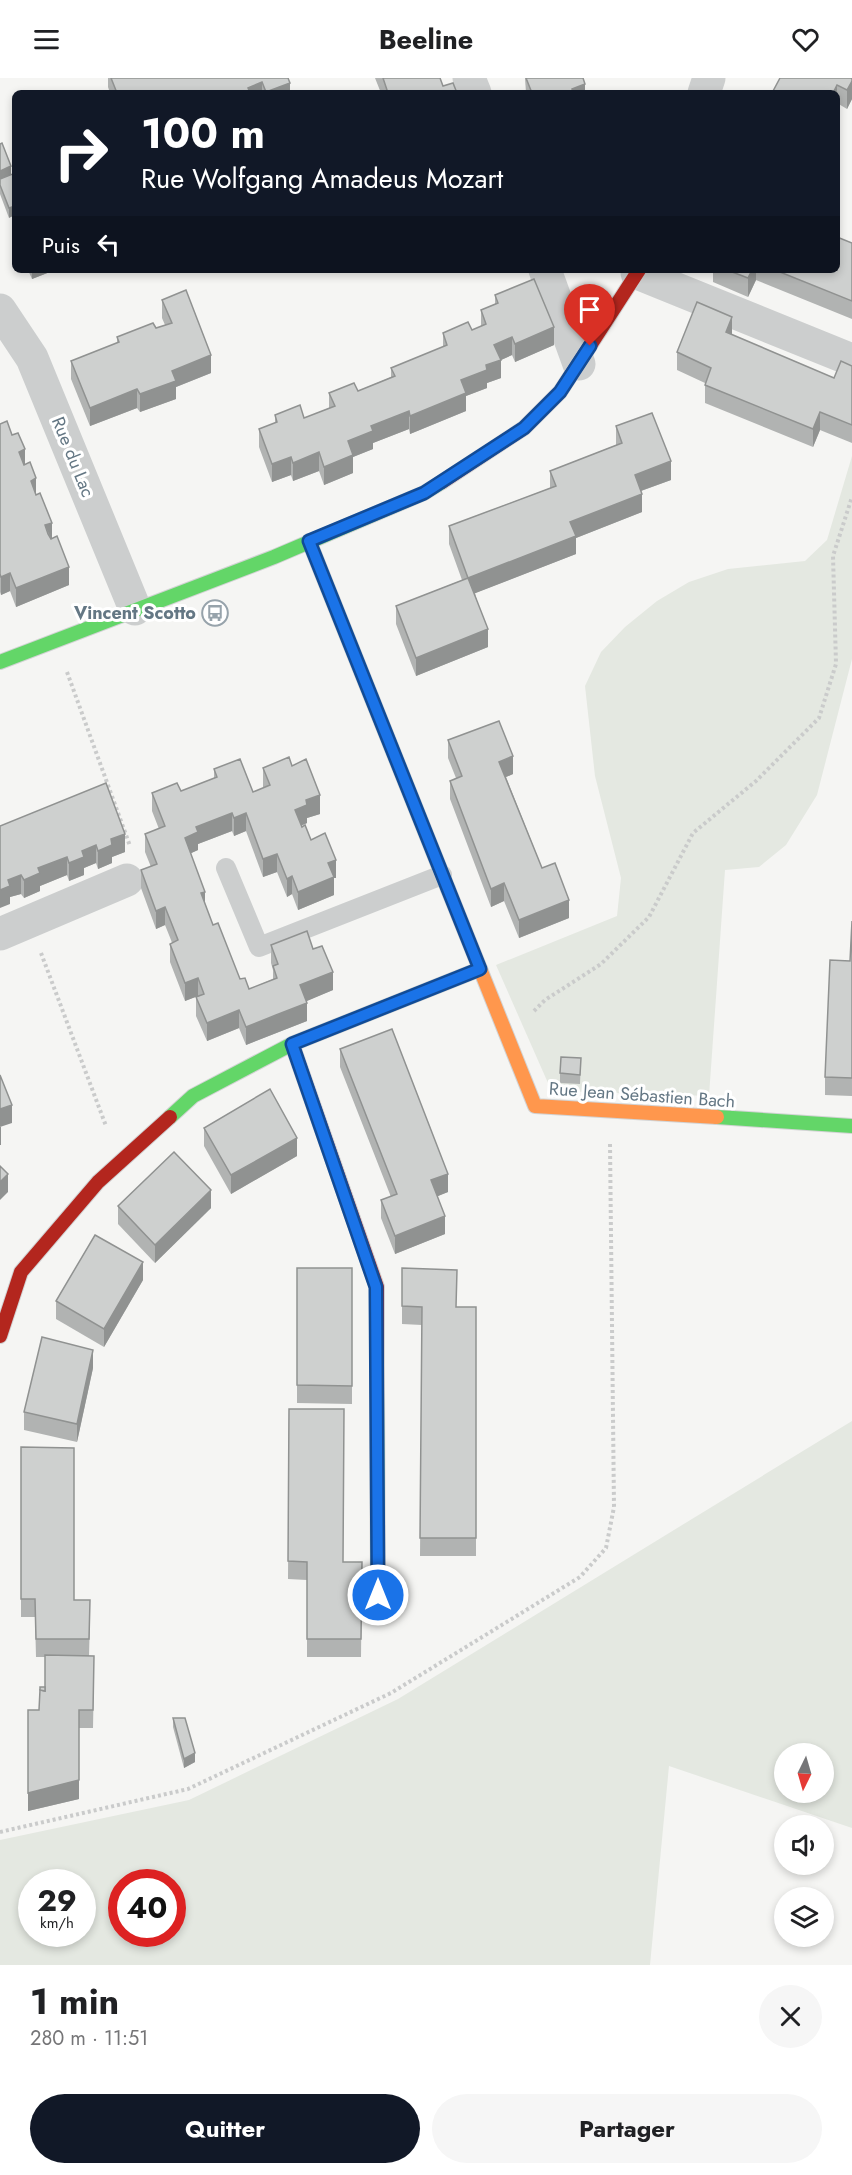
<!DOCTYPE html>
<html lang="fr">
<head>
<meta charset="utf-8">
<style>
	body { margin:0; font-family:Jost,sans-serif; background:#f6f6f6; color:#202124; height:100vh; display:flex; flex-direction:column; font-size:22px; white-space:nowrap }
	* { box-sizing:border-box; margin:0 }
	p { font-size:20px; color:#757577 }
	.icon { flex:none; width:33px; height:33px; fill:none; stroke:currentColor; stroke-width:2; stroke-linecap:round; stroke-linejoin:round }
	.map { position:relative; height:1887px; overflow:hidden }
	.side { display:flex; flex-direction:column; background:#fff; flex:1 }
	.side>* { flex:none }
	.guide { position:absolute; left:12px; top:12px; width:828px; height:183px; border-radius:9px; box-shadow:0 3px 9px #0003; background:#111827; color:#fff; overflow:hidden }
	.needle { width:39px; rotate:185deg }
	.buttons { position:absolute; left:774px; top:1665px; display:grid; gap:12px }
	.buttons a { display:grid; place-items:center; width:60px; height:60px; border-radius:50%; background:#fff; box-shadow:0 3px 9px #0003; font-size:30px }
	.speed { position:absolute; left:18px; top:1791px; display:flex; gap:12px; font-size:30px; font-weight:700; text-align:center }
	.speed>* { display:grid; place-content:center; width:78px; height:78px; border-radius:50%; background:#fff; box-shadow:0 3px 9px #0003; line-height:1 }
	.speed small { font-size:15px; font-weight:400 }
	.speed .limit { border:9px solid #d22; background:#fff; color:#111 }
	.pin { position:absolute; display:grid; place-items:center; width:51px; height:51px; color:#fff; margin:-62px -26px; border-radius:50% 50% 50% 0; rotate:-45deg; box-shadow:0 0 6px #0007 }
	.pin .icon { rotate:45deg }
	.me { position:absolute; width:66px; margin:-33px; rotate:0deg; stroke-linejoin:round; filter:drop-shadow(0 0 4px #0008) }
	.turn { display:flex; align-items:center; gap:21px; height:126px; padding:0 30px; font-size:27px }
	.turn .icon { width:78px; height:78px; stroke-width:2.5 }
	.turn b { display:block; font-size:42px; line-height:51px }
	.then { display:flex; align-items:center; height:57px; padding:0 30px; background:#0003; gap:12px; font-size:22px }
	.round { display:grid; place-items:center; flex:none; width:63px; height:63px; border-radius:32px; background:#f6f6f6 }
	.overview { display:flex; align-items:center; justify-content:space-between; height:102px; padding:0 30px }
	h1 { font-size:36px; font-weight:700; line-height:45px }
	.button { display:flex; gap:12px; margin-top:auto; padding:12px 30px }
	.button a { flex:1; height:69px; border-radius:36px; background:#111827; color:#fff; font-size:24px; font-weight:700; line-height:69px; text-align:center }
	.button a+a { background:#f6f6f6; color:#202124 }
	header { display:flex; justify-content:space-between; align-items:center; height:78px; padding:0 30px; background:#fff; font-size:27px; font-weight:700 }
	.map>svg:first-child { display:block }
</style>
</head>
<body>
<header><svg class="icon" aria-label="menu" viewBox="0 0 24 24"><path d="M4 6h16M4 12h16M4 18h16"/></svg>Beeline<svg class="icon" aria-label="heart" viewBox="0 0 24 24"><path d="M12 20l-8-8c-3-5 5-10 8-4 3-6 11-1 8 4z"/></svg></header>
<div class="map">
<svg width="852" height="1887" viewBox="0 0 852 1887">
	<rect width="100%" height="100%" fill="#f5f5f3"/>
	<g fill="#e4e8e1" fill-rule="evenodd">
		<polygon points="852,378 852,581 817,717 786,767 759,789 725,792 709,1018 559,1013 548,1005 496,887 617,838 621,800 595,698 585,608 601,574 625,549 657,523 689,504 728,491 805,483 827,462"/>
		<path d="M 852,1343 L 852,1750 L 669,1688 L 650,1887 L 0,1887 L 0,1762 L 189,1722 L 398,1621 ZM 784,1676 L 824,1676 L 824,1714 L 784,1714 ZM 32,1804 L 82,1804 L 82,1856 L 32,1856 ZM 122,1804 L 172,1804 L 172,1856 L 122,1856 Z"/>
	</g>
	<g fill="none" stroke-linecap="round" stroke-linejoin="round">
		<g stroke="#d2d3d4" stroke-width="16">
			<g id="fast">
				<polyline points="309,463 448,811"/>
				<polyline points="0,584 274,479 424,415 442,404"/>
				<polyline points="170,1039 193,1018 292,966 480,891"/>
				<polyline points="717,1039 852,1048"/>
				<polyline points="377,1311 378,1517"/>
			</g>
		</g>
		<g stroke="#d2d3d4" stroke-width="16">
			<polyline id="slow" points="448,811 535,1028 717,1039"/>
		</g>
		<g stroke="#d2d3d4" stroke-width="16">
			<g id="jam">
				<polyline points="442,404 524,350 560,314 639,192"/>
				<polyline points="292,966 377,1209 377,1311"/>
				<polyline points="0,1258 21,1194 98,1104 170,1039"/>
			</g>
		</g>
		<g stroke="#cacbcb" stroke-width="4" stroke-dasharray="3 3" stroke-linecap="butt">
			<polyline points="67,594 130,768"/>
			<polyline points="41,875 106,1048"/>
			<polyline points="534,933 545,922 601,886 649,839 693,755 756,703 819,640 836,586 833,478 852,419"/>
			<polyline points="0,1754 188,1711 391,1615 580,1499 606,1470 614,1429 610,1066"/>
		</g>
		<polyline stroke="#cccece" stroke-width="20" points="226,790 259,869 442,797"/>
		<g stroke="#cccece" stroke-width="33">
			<polyline points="469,0 475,15"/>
			<polyline points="704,15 709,0"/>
			<polyline points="545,192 579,286"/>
			<polyline points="637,195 852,282"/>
			<polyline points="0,232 32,280 135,531"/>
			<polyline points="0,856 127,802"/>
		</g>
		<use href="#fast" stroke="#63d668" stroke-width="14"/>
		<use href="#slow" stroke="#ff974d" stroke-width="14"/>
		<use href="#jam" stroke="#b3261e" stroke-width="14"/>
	</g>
	<g fill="#b1b3b2">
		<polygon points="108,0 288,0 290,15 110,15 108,9"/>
		<polygon points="375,0 440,0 443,8 457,15 381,15"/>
		<polygon points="525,0 583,0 585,15 526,15"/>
		<polygon points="852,0 852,21 847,31 837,25 837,15 772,15"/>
		<polygon points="0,66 11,88 9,140 0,116"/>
		<polygon points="852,165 852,241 756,202 748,219 713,204 713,192 837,192"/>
		<polygon points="28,192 55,192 32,201"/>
		<polygon points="495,217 554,267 515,284 512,277 501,282 501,300 487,305 487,310 466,318 466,333 410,356 409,351 373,365 373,371 353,379 353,395 324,407 319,393 293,403 291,397 272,404 259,369 259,351 275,345 275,337 304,340 329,330 329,315 358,313 391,299 391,290 443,269 443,255 472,252 481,249 481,232 495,226"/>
		<polygon points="162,222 211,295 176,309 176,321 140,334 137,330 90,348 71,301 71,283 117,265 117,259 156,250 165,247 162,240"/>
		<polygon points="732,257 834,300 852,288 852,365 820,352 813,369 705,325 705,305 677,292 677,274"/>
		<polygon points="0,346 12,357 25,387 36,400 36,417 69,507 16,529 10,513 1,517 0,514"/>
		<polygon points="616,348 671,402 641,413 642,434 576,460 576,476 475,515 488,569 416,598 396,546 396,528 462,502 449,466 449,448 550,410 550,393 616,367"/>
		<polygon points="448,662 513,696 506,699 542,790 569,840 519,860 504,823 491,829 450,721 450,703 456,700 448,680"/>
		<polygon points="292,688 320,736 307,740 307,745 301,748 336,800 334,800 334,817 298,832 292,816 287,819 277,794 263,799 246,753 234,758 232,753 198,766 198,772 191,775 205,826 213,847 240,901 249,911 273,901 273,892 271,885 271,867 313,871 333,912 306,923 307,943 246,967 239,950 207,963 196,938 196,919 198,918 185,923 170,884 170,866 172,865 171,862 165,847 156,851 141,810 141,792 151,789 145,774 145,756 159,751 152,733 152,715 181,713 214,700 214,691 253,714 263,710 263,690"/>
		<polygon points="0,748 125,774 112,779 112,785 98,791 96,785 84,790 84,797 69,803 67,797 40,808 40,813 24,820 21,816 10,819 10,826"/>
		<polygon points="852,843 852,1018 825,1017 825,999 850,883"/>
		<polygon points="340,971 448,1114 437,1118 445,1156 395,1176 381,1140 381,1122 391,1119 340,989"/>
		<polygon points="581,980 580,1006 560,1005 560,995"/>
		<polygon points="204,1050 297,1078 231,1116 204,1068"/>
		<polygon points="118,1128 211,1130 155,1185 118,1146"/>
		<polygon points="297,1190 352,1190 352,1326 297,1325"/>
		<polygon points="402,1190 456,1229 476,1229 476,1478 420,1478 422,1247 402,1246"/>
		<polygon points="143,1202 104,1269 56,1241 56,1223"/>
		<polygon points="93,1290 77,1364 24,1352 24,1334"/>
		<polygon points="289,1331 343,1484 362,1484 361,1579 307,1579 307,1502 288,1501"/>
		<polygon points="21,1369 74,1522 90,1540 89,1578 94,1596 93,1650 79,1650 79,1721 28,1733 39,1632 45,1613 45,1579 36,1579 35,1539 21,1539"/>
		<polygon points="173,1640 195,1684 184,1690 173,1649"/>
	</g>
	<g fill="#909291">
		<polygon points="852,3 852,21 847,31 847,12"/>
		<polygon points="262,4 262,15 248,15 248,10"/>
		<polygon points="290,5 290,15 266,15 266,14"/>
		<polygon points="585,6 585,15 572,15 572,11"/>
		<polygon points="837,7 837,15 833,15"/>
		<polygon points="11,88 11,106 0,107 0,93"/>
		<polygon points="15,128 15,137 9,140 9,130"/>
		<polygon points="32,192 55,192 32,201"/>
		<polygon points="752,192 756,192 756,202 748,219 748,200"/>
		<polygon points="732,239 732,257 726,254"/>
		<polygon points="554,249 554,267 515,284 515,266"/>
		<polygon points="512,259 512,277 501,282 501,300 487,305 487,310 466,318 466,333 410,356 410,338 461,302 486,287 494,267"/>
		<polygon points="211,277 211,295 176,309 176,321 140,334 140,316 172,293"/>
		<polygon points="137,311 137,330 90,348 90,330"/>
		<polygon points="409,333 409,351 373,365 373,371 353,379 353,395 324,407 324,389 348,363 371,348"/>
		<polygon points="820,334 820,352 813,369 813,351"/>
		<polygon points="25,371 25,389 19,374"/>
		<polygon points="319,374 319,393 293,403 293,385"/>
		<polygon points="291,379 291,397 272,404 272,386"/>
		<polygon points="671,383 671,402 635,415 635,397"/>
		<polygon points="36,400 36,418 31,403"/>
		<polygon points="642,416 642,434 576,460 576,476 468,518 468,500 570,444"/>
		<polygon points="52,445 52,463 45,447"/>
		<polygon points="69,489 69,507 16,529 16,510"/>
		<polygon points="10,495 10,513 1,517 1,499"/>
		<polygon points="488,551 488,569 416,598 416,580"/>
		<polygon points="513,678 513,696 499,702 499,684"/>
		<polygon points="320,717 320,736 307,740 307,745 295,750 295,732 306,722"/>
		<polygon points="232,735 232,753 198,766 198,772 185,778 185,760 196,749"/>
		<polygon points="246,735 246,753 234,758 234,740"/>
		<polygon points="125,756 125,774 112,779 112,785 98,791 98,773 111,761"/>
		<polygon points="96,767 96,785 84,790 84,797 69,803 69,785 82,773"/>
		<polygon points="277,776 277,794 263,799 263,781"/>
		<polygon points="67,779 67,797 40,808 40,813 24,820 24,802 38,790"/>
		<polygon points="336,782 336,800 334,800 334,817 298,832 298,814 328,785"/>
		<polygon points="21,797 21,816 10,819 10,826 0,830 0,812 8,802"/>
		<polygon points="292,798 292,816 287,819 287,801"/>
		<polygon points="504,805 504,823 491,829 491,811"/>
		<polygon points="205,814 205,832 201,815"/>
		<polygon points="569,822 569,840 519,860 519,842"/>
		<polygon points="165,829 165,847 156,851 156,833"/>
		<polygon points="333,894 333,912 300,926 300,907"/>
		<polygon points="198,900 198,918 185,923 185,905"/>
		<polygon points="307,925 307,943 246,967 246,949"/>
		<polygon points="239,932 239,950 207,963 207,945"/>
		<polygon points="12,1027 12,1045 0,1049 0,1031"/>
		<rect x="0" y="1049" width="1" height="18"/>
		<polygon points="297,1060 297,1078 231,1116 231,1097"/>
		<polygon points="8,1096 8,1114 0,1122 0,1104"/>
		<polygon points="448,1096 448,1114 431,1121 431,1102"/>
		<polygon points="211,1112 211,1130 155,1185 155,1167"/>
		<polygon points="445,1138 445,1156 395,1176 395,1158"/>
		<polygon points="143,1184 143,1202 104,1269 104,1251"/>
		<polygon points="93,1272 93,1290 77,1364 77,1346"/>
		<polygon points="79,1632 79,1721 28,1733 28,1715"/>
		<polygon points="195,1675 195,1684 184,1690 184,1681"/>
	</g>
	<g fill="#ced0cf" stroke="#909291" stroke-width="1.5">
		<polygon points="111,0 288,0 290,5 266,14 262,4 248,10 250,15 117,15"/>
		<polygon points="383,0 440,0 443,8 453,5 457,15 388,15"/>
		<polygon points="526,0 583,0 585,6 572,11 573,15 532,15"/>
		<polygon points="780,0 852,0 852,3 847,12 837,7 833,15 772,15"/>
		<polygon points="2,65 11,88 0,93 0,66"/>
		<polygon points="15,95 15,128 9,130 0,107 0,101"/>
		<polygon points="837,159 852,165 852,223 775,192 837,192"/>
		<polygon points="727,192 752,192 748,200"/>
		<polygon points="534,201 554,249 515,266 512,259 494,267 501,282 486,287 487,292 461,302 466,315 410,338 409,333 371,348 373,353 348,363 353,377 324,389 319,374 293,385 291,379 272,386 259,351 277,344 275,337 300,327 304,340 335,328 329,315 354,305 358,313 395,298 391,290 447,267 443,255 468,244 472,252 486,246 481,232 498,225 495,217"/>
		<polygon points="186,212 211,277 172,293 176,303 140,316 137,311 90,330 71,283 119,264 117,259 153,245 156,250 172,245 162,222"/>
		<polygon points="697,224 732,239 726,254 834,300 841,283 852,288 852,347 820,334 813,351 705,307 711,290 677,274"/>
		<polygon points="652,335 671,383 635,397 642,416 570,444 576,458 468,500 449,448 556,408 550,393 622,365 616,348"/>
		<polygon points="7,343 12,357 18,355 25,371 19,374 24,387 30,384 36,400 31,403 36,417 40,415 52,445 45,447 48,456 51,461 57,458 69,489 16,510 10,495 1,499 0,496 0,346"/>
		<polygon points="468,500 488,551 416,580 396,528"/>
		<polygon points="499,643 513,678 499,684 542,790 555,785 569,822 519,842 504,805 491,811 450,703 462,698 448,662"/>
		<polygon points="289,679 292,688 306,681 320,717 306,722 307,727 295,732 302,749 305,747 311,762 325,755 336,782 328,785 334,799 298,814 292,798 287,801 277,776 263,781 246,735 234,740 232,735 196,749 198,754 185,760 205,814 201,815 213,847 218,845 240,901 245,900 249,911 277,900 273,888 278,886 271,867 307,853 313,871 322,868 333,894 300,907 307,925 276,937 246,949 239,932 207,945 196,919 204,916 198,900 185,905 170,866 178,862 171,844 165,829 156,833 141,792 157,786 145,756 165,748 152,715 177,705 181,713 217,699 214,691 240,681 253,714 270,707 263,690"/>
		<polygon points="106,705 125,756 111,761 112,767 98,773 96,767 82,773 84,779 69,785 67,779 38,790 40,795 24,802 21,797 8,802 10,808 0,812 0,748"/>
		<polygon points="852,843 852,1000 825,999 830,882 850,883"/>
		<polygon points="392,951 448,1096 431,1102 445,1138 395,1158 381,1122 397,1116 340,971"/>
		<polygon points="561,979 581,980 580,997 560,995"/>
		<polygon points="0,997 12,1027 0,1031"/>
		<polygon points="270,1011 297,1060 231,1097 204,1050"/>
		<polygon points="174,1074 211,1112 155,1167 118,1128"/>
		<polygon points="0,1088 8,1096 0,1104"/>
		<polygon points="95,1157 143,1184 104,1251 56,1223"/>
		<polygon points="297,1190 352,1190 352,1308 297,1307"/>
		<polygon points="402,1190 457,1192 456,1229 476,1229 476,1460 420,1460 422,1229 402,1228"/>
		<polygon points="42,1259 93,1272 77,1346 24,1334"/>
		<polygon points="289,1331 344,1331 343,1484 362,1484 361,1561 307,1561 307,1484 288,1483"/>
		<polygon points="21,1369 74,1370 74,1522 90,1522 89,1561 36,1561 35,1521 21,1521"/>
		<polygon points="45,1577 94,1578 93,1632 79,1632 79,1702 28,1715 28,1632 39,1632 40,1612 45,1613"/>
		<polygon points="40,1609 45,1609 45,1613 40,1612"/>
		<polygon points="173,1640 185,1640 195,1675 184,1681"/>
	</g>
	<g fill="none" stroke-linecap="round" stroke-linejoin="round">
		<g stroke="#114b97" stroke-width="15">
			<polyline id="route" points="378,1517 376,1209 292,966 480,891 309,463 424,415 524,350 560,314 590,268"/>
		</g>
		<use href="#route" stroke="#1a73e8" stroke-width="10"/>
	</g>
	<defs>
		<g id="bus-ring" transform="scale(1.35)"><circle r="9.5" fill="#fff" stroke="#97a3ab" stroke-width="1.5"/><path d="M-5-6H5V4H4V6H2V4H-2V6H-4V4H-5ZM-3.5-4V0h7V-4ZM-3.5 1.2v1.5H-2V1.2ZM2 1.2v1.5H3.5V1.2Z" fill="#97a3ab"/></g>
	</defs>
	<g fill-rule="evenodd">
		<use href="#bus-ring" x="215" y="535"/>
	</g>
	<g text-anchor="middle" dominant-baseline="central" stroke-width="6" stroke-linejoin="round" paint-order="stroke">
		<g font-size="18" fill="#647784" stroke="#fff">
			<text transform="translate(73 379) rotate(68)">Rue du Lac</text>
			<text transform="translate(642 1017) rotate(4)">Rue Jean Sébastien Bach</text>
		</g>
		<g font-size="18" font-weight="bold" fill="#647784" stroke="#fff" text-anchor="end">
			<text x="196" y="535">Vincent Scotto</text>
		</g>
	</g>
</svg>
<div class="buttons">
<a><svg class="needle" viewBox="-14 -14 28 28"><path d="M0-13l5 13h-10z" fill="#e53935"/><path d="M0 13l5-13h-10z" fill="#757577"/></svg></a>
<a><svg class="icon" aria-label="sound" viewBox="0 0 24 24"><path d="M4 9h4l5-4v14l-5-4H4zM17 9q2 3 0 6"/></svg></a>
<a><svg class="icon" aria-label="layers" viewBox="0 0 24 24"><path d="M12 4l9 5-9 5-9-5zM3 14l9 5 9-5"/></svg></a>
</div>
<div class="speed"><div>29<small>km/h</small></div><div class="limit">40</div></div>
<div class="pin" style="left:590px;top:268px;background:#d93025"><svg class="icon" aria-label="arrive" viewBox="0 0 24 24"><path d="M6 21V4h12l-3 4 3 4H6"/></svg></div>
<svg class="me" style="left:378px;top:1517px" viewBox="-20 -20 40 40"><circle r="17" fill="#1a73e8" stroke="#fff" stroke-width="3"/><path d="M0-11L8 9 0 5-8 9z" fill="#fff"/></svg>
<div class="guide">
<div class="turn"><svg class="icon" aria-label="right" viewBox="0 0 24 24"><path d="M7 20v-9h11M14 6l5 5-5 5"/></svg><div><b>100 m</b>Rue Wolfgang Amadeus Mozart</div></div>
<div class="then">Puis<svg class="icon" aria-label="left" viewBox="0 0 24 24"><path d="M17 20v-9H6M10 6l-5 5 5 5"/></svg></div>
</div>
</div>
<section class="side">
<div class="overview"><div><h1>1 min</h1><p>280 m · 11:51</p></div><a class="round"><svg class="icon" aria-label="close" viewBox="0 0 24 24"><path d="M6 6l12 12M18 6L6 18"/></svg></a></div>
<div class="button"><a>Quitter</a><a>Partager</a></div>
</section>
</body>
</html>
